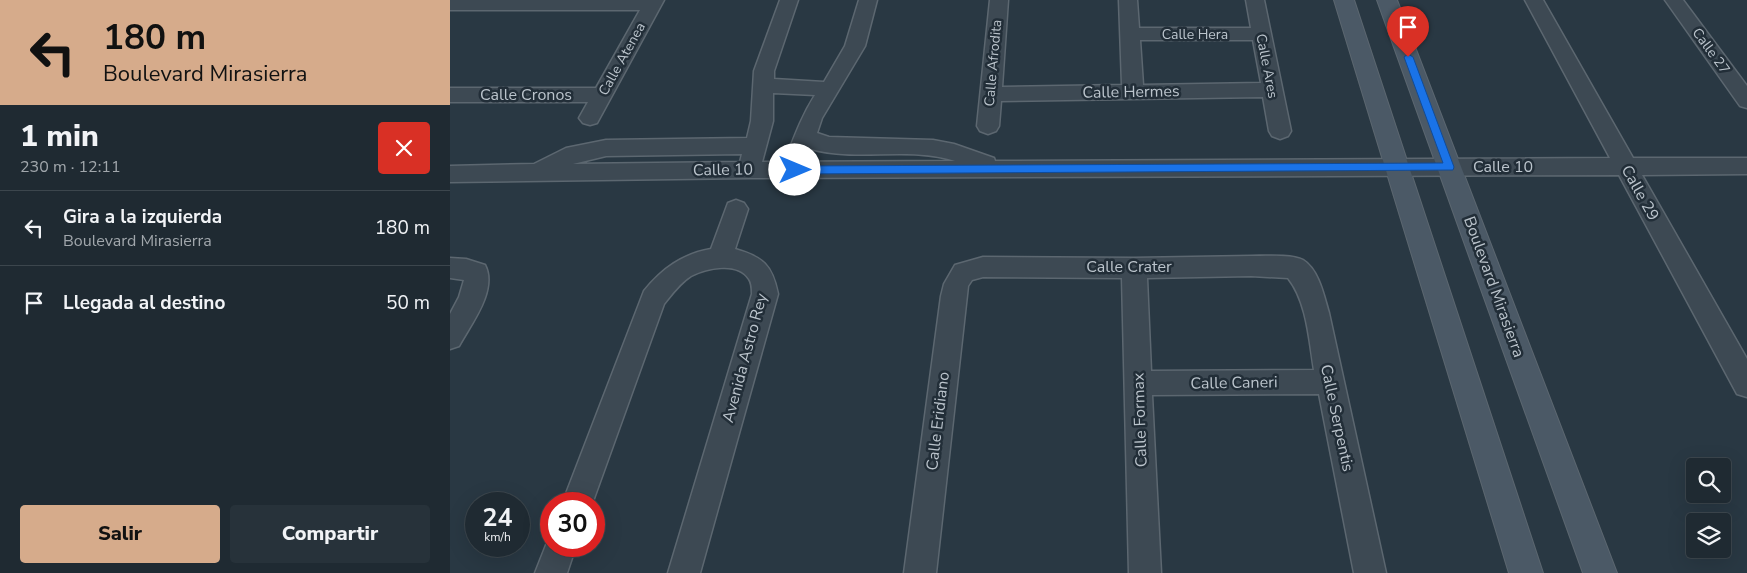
<!DOCTYPE html>
<html lang="es">
<head>
<meta charset="utf-8">
<style>
	body { margin:0; font-family:"Nunito Sans",sans-serif; background:#27323a; color:#f1f3f6; height:100vh; display:flex; flex-direction:column; font-size:19px; white-space:nowrap }
	* { box-sizing:border-box; margin:0 }
	p { font-size:16px; color:#a1a7ac }
	.icon { flex:none; width:28px; height:28px; fill:none; stroke:currentColor; stroke-width:2; stroke-linecap:round; stroke-linejoin:round }
	.map { position:relative; flex:1; overflow:hidden }
	.sheet { display:flex; flex-direction:column; background:#1f2a32; width:450px }
	.sheet>* { flex:none }
	.guide { background:#d6ab8b; color:#111; overflow:hidden }
	.fabs { position:absolute; left:1236px; top:458px; display:grid; gap:10px }
	.fabs a { display:grid; place-items:center; width:45px; height:45px; border-radius:5px; background:#1f2a32; box-shadow:0 5px 20px #0002,0 0 0 1px #3c464d; font-size:25px }
	.speed { position:absolute; left:15px; top:492px; display:flex; gap:10px; font-size:25px; font-weight:700; text-align:center }
	.speed>* { display:grid; place-content:center; width:65px; height:65px; border-radius:50%; background:#1f2a32; box-shadow:0 5px 20px #0002,0 0 0 1px #3c464d; line-height:1 }
	.speed small { font-size:12px; font-weight:400 }
	.speed .limit { border:8px solid #d22; background:#fff; color:#111 }
	.pin { position:absolute; display:grid; place-items:center; width:42px; height:42px; color:#fff; margin:-51px -21px; border-radius:50% 50% 50% 0; rotate:-45deg; box-shadow:0 0 5px #0007 }
	.pin .icon { rotate:45deg }
	.me { position:absolute; width:55px; margin:-28px; rotate:90deg; stroke-linejoin:round; filter:drop-shadow(0 0 4px #0008) }
	.turn { display:flex; align-items:center; gap:18px; height:105px; padding:0 20px; font-size:22px }
	.turn .icon { width:65px; height:65px; stroke-width:2.5 }
	.turn b { display:block; font-size:35px; line-height:42px }
	.round { display:grid; place-items:center; flex:none; width:52px; height:52px; border-radius:5px; background:#27323a }
	.head { display:flex; align-items:center; justify-content:space-between; height:85px; padding:0 20px }
	h1 { font-size:30px; font-weight:800; line-height:38px }
	.primary-button { display:flex; gap:10px; margin-top:auto; padding:10px 20px }
	.primary-button a { flex:1; height:58px; border-radius:5px; background:#d6ab8b; color:#111; font-size:20px; font-weight:800; line-height:58px; text-align:center }
	.primary-button a+a { background:#27323a; color:#f1f3f6 }
	ul { padding:0; list-style:none }
	li { display:flex; align-items:center; gap:15px; height:75px; padding:0 20px; border-top:1px solid #3c464d }
	li div { flex:1 }
	li b { display:block; font-size:19px }
	li em { font-style:normal }
	main { display:flex; flex:1; min-height:0 }
	.map>svg:first-child { display:block }
</style>
</head>
<body>
<main>
<section class="sheet">
<div class="guide">
<div class="turn"><svg class="icon" aria-label="left" viewBox="0 0 24 24"><path d="M17 20v-9H6M10 6l-5 5 5 5"/></svg><div><b>180 m</b>Boulevard Mirasierra</div></div>
</div>
<div class="head"><div><h1>1 min</h1><p>230 m · 12:11</p></div><a class="round" style="background:#d93025;color:#fff"><svg class="icon" aria-label="close" viewBox="0 0 24 24"><path d="M6 6l12 12M18 6L6 18"/></svg></a></div>
<ul>
<li><svg class="icon" aria-label="left" viewBox="0 0 24 24"><path d="M17 20v-9H6M10 6l-5 5 5 5"/></svg><div><b>Gira a la izquierda</b><p>Boulevard Mirasierra</p></div><em>180 m</em></li>
<li><svg class="icon" aria-label="arrive" viewBox="0 0 24 24"><path d="M6 21V4h12l-3 4 3 4H6"/></svg><div><b>Llegada al destino</b></div><em>50 m</em></li>
</ul>
<div class="primary-button"><a>Salir</a><a>Compartir</a></div>
</section>
<div class="map">
<svg width="1297" height="573" viewBox="0 0 1297 573">
	<rect width="100%" height="100%" fill="#293843"/>
	<g fill="none" stroke-linecap="round" stroke-linejoin="round">
		<g stroke="#5c6770" stroke-width="3">
			<g id="minor">
				<polygon points="0,0 214,0 147,123 140,125 133,123 129,118 138,102 0,102 0,88 146,88 190,10 0,10"/>
				<path d="M 330,0 L 348,0 L 324,71 L 324,79 L 374,82 L 395,46 L 409,0 L 427,0 L 415,46 L 372,118 L 367,133 L 379,137 L 483,140 L 504,144 L 544,158 L 545,161 L 1160,158 L 1075,0 L 1093,0 L 1183,158 L 1297,158 L 1297,174 L 1192,175 L 1297,359 L 1297,397 L 1287,394 L 1169,175 L 299,178 L 0,182 L 0,166 L 84,164 L 116,148 L 156,140 L 297,138 L 301,121 L 304,71 ZM 323,93 L 365,95 C 353,114 346,132 338,153 L 341,159 L 349,161 L 357,159 L 361,149 C 408,162 459,146 505,161 L 312,162 L 323,121 ZM 292,154 L 290,162 L 123,164 L 156,156 Z"/>
				<path d="M 540,0 L 558,0 L 552,87 L 672,85 L 669,0 L 687,0 L 689,28 L 801,28 L 796,0 L 814,0 L 841,131 L 838,136 L 830,139 L 822,136 L 819,131 L 813,97 L 551,101 L 549,126 L 546,131 L 538,134 L 530,131 L 527,126 ZM 690,40 L 803,40 L 811,83 L 693,85 Z"/>
				<polygon points="1215,0 1233,0 1297,86 1297,108 1290,106"/>
				<path d="M 286,200 L 294,203 L 298,209 L 285,249 C 313,257 322,265 328,294 L 250,573 L 218,573 L 302,294 C 302,289 302,283 299,279 C 288,261 256,268 241,276 C 230,283 222,294 214,304 L 142,504 L 112,504 L 194,291 C 212,269 232,254 261,249 L 278,203 Z"/>
				<path d="M 801,256 C 814,256 842,254 853,260 C 869,270 874,296 879,313 L 936,573 L 904,573 L 869,394 L 702,395 L 711,573 L 679,573 L 672,278 L 533,277 L 522,280 L 518,286 L 486,573 L 454,573 L 491,296 L 494,284 L 505,265 L 533,257 L 684,258 ZM 801,276 L 838,278 C 857,302 859,340 864,370 L 701,371 L 697,278 Z"/>
				<path d="M 0,258 L 16,259 L 35,265 C 48,290 21,324 9,346 L 0,349 L 0,314 L 9,297 L 14,280 L 0,278 Z"/>
				<polygon points="100,535 101,546 126,546 117,573 85,573"/>
			</g>
		</g>
		<g stroke="#5c6770" stroke-width="2">
			<g id="secondary">
				<polygon points="884,0 904,0 1093,573 1059,573"/>
				<polygon points="927,0 947,0 1167,573 1133,573"/>
			</g>
		</g>
		<use href="#minor" fill="#3d4953" fill-rule="evenodd"/>
		<use href="#secondary" fill="#4b5966" fill-rule="evenodd"/>
	</g>
	<polygon fill="#1a73e8" stroke="#114b97" points="958,54 963,57 1004,167 1003,170 345,174 340,170 345,166 993,163 954,57"/>
	<g text-anchor="middle" dominant-baseline="central" stroke-width="5" stroke-linejoin="round" paint-order="stroke">
		<g font-size="14" fill="#bbc4cc" stroke="#222e38">
			<text x="745" y="34">Calle Hera</text>
			<text transform="translate(1261 51) rotate(54)">Calle 27</text>
			<text transform="translate(172 59) rotate(-61)">Calle Atenea</text>
			<text transform="translate(543 63) rotate(-85)">Calle Afrodita</text>
			<text transform="translate(817 66) rotate(79)">Calle Ares</text>
		</g>
		<g font-size="16" fill="#bbc4cc" stroke="#222e38">
			<text transform="translate(681 92) rotate(-1)">Calle Hermes</text>
			<text x="76" y="95">Calle Cronos</text>
			<text x="1053" y="167">Calle 10</text>
			<text transform="translate(273 170) rotate(-1)">Calle 10</text>
			<text transform="translate(1190 193) rotate(61)">Calle 29</text>
			<text x="679" y="267">Calle Crater</text>
			<text transform="translate(1044 287) rotate(70)">Boulevard Mirasierra</text>
			<text transform="translate(295 358) rotate(-75)">Avenida Astro Rey</text>
			<text transform="translate(784 383) rotate(-1)">Calle Caneri</text>
			<text transform="translate(887 418) rotate(78)">Calle Serpentis</text>
			<text transform="translate(690 420) rotate(-92)">Calle Formax</text>
			<text transform="translate(488 421) rotate(-83)">Calle Eridiano</text>
		</g>
	</g>
</svg>
<div class="fabs">
<a><svg class="icon" aria-label="search" viewBox="0 0 24 24"><circle cx="10" cy="10" r="6"/><path d="M15 15l6 6"/></svg></a>
<a><svg class="icon" aria-label="layers" viewBox="0 0 24 24"><path d="M12 4l9 5-9 5-9-5zM3 14l9 5 9-5"/></svg></a>
</div>
<div class="speed"><div>24<small>km/h</small></div><div class="limit">30</div></div>
<div class="pin" style="left:958px;top:57px;background:#d93025"><svg class="icon" aria-label="arrive" viewBox="0 0 24 24"><path d="M6 21V4h12l-3 4 3 4H6"/></svg></div>
<svg class="me" style="left:345px;top:170px" viewBox="-20 -20 40 40"><circle r="19" fill="#fff"/><path d="M0-13L10 11 0 6-10 11z" fill="#1a73e8"/></svg>
</div>
</main>
</body>
</html>
